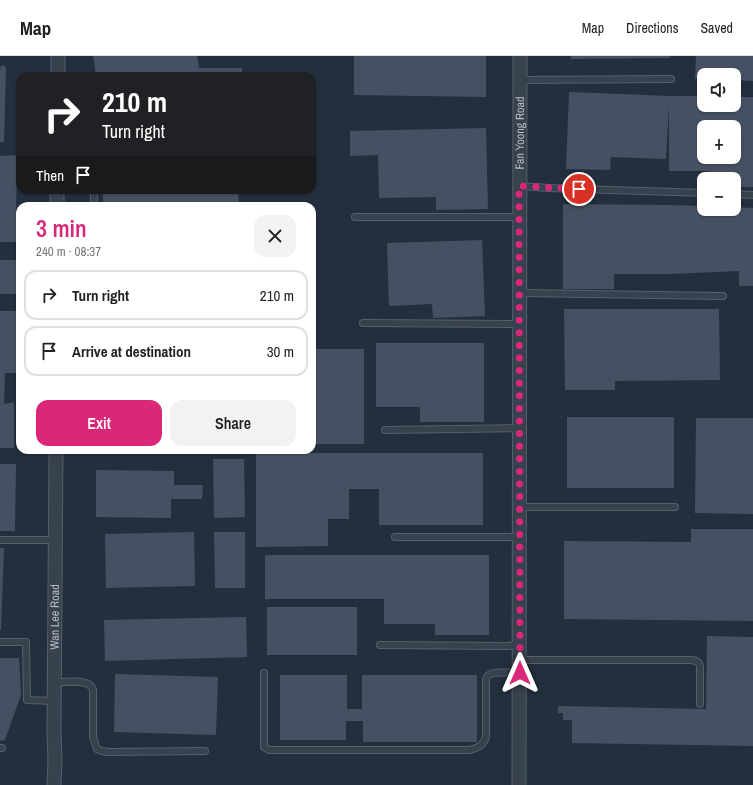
<!DOCTYPE html>
<html lang="en">
<head>
<meta charset="utf-8">
<style>
	body { margin:0; font-family:"Archivo Narrow",sans-serif; background:#f2f2f2; color:#222; height:100vh; display:flex; flex-direction:column; font-size:15px; white-space:nowrap }
	* { box-sizing:border-box; margin:0 }
	p { font-size:13px; color:#767676 }
	.icon { flex:none; width:22px; height:22px; fill:none; stroke:currentColor; stroke-width:2; stroke-linecap:round; stroke-linejoin:round }
	.map { position:relative; flex:1; overflow:hidden }
	.details { position:absolute; left:16px; top:146px; width:300px; height:252px; display:flex; flex-direction:column; background:#fff; border-radius:12px; box-shadow:0 1px 3px #0004 }
	.details>* { flex:none }
	.hud { position:absolute; left:16px; top:16px; width:300px; height:122px; border-radius:12px; box-shadow:0 1px 3px #0004; background:#202124; color:#fff; overflow:hidden }
	.fabs { position:absolute; left:697px; top:12px; display:grid; gap:8px }
	.fabs a { display:grid; place-items:center; width:44px; height:44px; border-radius:8px; background:#fff; box-shadow:0 1px 3px #0004; font-size:20px }
	.pin { position:absolute; display:grid; place-items:center; width:34px; height:34px; color:#fff; margin:-17px; border:2px solid #fff; border-radius:50%; box-shadow:0 1px 4px #0007 }
	.me { position:absolute; width:44px; margin:-22px; rotate:0deg; stroke-linejoin:round; filter:drop-shadow(0 0 3px #0008) }
	.turn { display:flex; align-items:center; gap:14px; height:84px; padding:0 20px; font-size:18px }
	.turn .icon { width:52px; height:52px; stroke-width:2.5 }
	.turn b { display:block; font-size:28px; line-height:34px }
	.then { display:flex; align-items:center; height:38px; padding:0 20px; background:#0003; gap:8px; font-size:15px }
	.round { display:grid; place-items:center; flex:none; width:42px; height:42px; border-radius:12px; background:#f2f2f2 }
	.summary { display:flex; align-items:center; justify-content:space-between; height:68px; padding:0 20px }
	h1 { font-size:24px; font-weight:600; line-height:30px; color:#db2777 }
	.primary-button { display:flex; gap:8px; margin-top:auto; padding:8px 20px }
	.primary-button a { flex:1; height:46px; border-radius:12px; background:#db2777; color:#fff; font-size:16px; font-weight:600; line-height:46px; text-align:center }
	.primary-button a+a { background:#f2f2f2; color:#222 }
	ul { padding:0; list-style:none }
	li { display:flex; align-items:center; gap:12px; height:50px; margin:0 8px 6px; padding:0 12px; border:2px solid #e0e0e0; border-radius:12px }
	li div { flex:1 }
	li b { display:block; font-size:15px }
	li em { font-style:normal }
	header { display:flex; align-items:center; gap:24px; box-sizing:border-box; height:56px; padding:0 20px; background:#fff; border-bottom:1px solid #e0e0e0 }
	header strong { font-size:19px }
	nav { display:flex; gap:22px; margin-inline-start:auto; font-size:14px }
	.map>svg:first-child { display:block }
</style>
</head>
<body>
<header>
<strong>Map</strong>
<nav><a>Map</a><a>Directions</a><a>Saved</a></nav>
</header>
<div class="map">
<svg width="753" height="729" viewBox="0 0 753 729">
	<rect width="100%" height="100%" fill="#242f3e"/>
	<g fill="#455162" fill-rule="evenodd">
		<polygon points="93,0 197,0 199,12 242,12 242,20 95,20 95,12"/>
		<polygon points="354,0 486,0 486,41 354,39"/>
		<polygon points="571,0 670,0 670,2 571,3"/>
		<polygon points="696,0 753,0 753,25 734,24 734,19 704,19 704,23 695,23"/>
		<polygon points="1,9 6,11 4,86 0,86 0,14"/>
		<path d="M 569,36 L 669,40 L 704,40 L 704,49 L 734,49 L 734,41 L 753,41 L 753,131 L 734,131 L 734,123 L 709,123 L 709,115 L 669,115 L 669,49 L 666,103 L 611,101 L 610,114 L 566,113 ZM 704,71 L 734,71 L 734,101 L 704,101 Z"/>
		<polygon points="486,72 488,153 436,154 436,141 379,142 378,99 350,100 350,75"/>
		<polygon points="18,99 16,147 18,186 0,186 0,100"/>
		<polygon points="103,134 238,134 239,150 103,150"/>
		<polygon points="563,148 669,149 704,150 704,153 734,153 734,151 753,152 753,230 739,230 739,215 669,218 614,218 614,233 563,233"/>
		<polygon points="482,184 485,260 433,262 432,248 389,250 387,187"/>
		<rect x="0" y="204" width="19" height="34"/>
		<polygon points="564,253 719,253 720,324 615,325 615,334 565,334"/>
		<polygon points="0,255 17,255 17,317 5,317 4,348 14,346 14,392 0,392"/>
		<polygon points="376,287 484,287 484,366 420,366 420,351 376,351"/>
		<rect x="312" y="293" width="52" height="95"/>
		<rect x="567" y="361" width="107" height="71"/>
		<polygon points="696,362 753,362 753,458 695,457"/>
		<polygon points="256,397 483,397 483,469 379,469 379,433 349,433 349,463 328,463 328,490 256,491"/>
		<polygon points="213,403 244,403 245,461 214,462"/>
		<polygon points="0,408 16,408 15,475 0,475"/>
		<polygon points="96,414 174,415 174,429 203,429 202,443 171,443 171,462 96,461"/>
		<polygon points="691,473 753,473 753,565 564,563 564,485 691,486"/>
		<polygon points="194,476 195,530 106,532 105,478"/>
		<polygon points="214,476 245,476 245,532 215,532"/>
		<polygon points="0,492 4,492 1,574 0,574"/>
		<polygon points="265,499 489,499 489,579 435,579 435,568 384,568 384,543 265,543"/>
		<rect x="267" y="551" width="90" height="48"/>
		<polygon points="246,561 247,601 105,605 104,564"/>
		<polygon points="707,580 753,581 753,690 572,687 572,664 563,664 563,657 558,657 558,650 706,653"/>
		<polygon points="0,602 19,602 21,639 5,684 0,685"/>
		<polygon points="115,618 218,621 216,679 114,676"/>
		<polygon points="280,619 347,619 347,653 362,653 362,619 477,619 477,686 363,686 363,665 346,665 346,684 280,684"/>
	</g>
	<g fill="none" stroke-linecap="round" stroke-linejoin="round">
		<g stroke="#565f6c" stroke-width="8">
			<g id="lane">
				<polyline points="520,24 671,23"/>
				<polyline points="520,130 549,132 704,137"/>
				<polyline points="94,134 94,150"/>
				<polyline points="734,138 753,139"/>
				<polyline points="355,161 520,161"/>
				<polyline points="519,237 723,240"/>
				<polyline points="363,267 520,268"/>
				<polyline points="385,374 520,372"/>
				<polyline points="520,451 675,451"/>
				<polyline points="395,481 520,481"/>
				<polyline points="0,484 55,484"/>
				<polyline points="0,586 26,586 27,644 54,645"/>
				<polyline points="380,589 508,590 520,588"/>
				<polyline points="520,604 691,604 696,605 699,607 700,610 700,648"/>
				<path d="M 264,617 L 264,691 L 269,694 L 470,694 C 479,691 483,690 486,681 L 486,625 C 486,623 487,620 489,619 C 493,615 513,617 520,617"/>
				<path d="M 54,627 C 65,626 90,622 93,634 L 93,681 L 97,693 L 102,695 L 108,696 L 205,695"/>
				<polyline points="0,692 2,692"/>
			</g>
		</g>
		<g stroke="#565f6c" stroke-width="15">
			<g id="street">
				<polyline points="58,20 58,0"/>
				<polyline points="57,150 57,134"/>
				<path id="s1" d="M 54,729 L 55,705 L 54,675 L 56,394"/>
				<path id="s2" d="M 519,729 L 520,0"/>
			</g>
		</g>
		<use href="#lane" stroke="#38414e" stroke-width="6"/>
		<use href="#street" stroke="#38414e" stroke-width="13"/>
	</g>
	<g fill="none" stroke-linecap="round" stroke-linejoin="round">
		<polyline stroke="#db2777" stroke-width="7" stroke-dasharray="0 12.6" points="520,617 519,130 579,133"/>
	</g>
	<g text-anchor="middle" dominant-baseline="central" stroke-width="4" stroke-linejoin="round" paint-order="stroke">
		<g font-size="12" fill="#b4bcc9" stroke="#1d2633">
			<text stroke="none"><textPath href="#s2" startOffset="652">Fan Yoong Road</textPath></text>
			<text stroke="none"><textPath href="#s1" startOffset="168">Wan Lee Road</textPath></text>
		</g>
	</g>
</svg>
<div class="fabs">
<a><svg class="icon" aria-label="sound" viewBox="0 0 24 24"><path d="M4 9h4l5-4v14l-5-4H4zM17 9q2 3 0 6"/></svg></a>
<a>+</a>
<a>−</a>
</div>
<div class="pin" style="left:579px;top:133px;background:#d93025"><svg class="icon" aria-label="arrive" viewBox="0 0 24 24"><path d="M6 21V4h12l-3 4 3 4H6"/></svg></div>
<svg class="me" style="left:520px;top:617px" viewBox="-20 -20 40 40"><path d="M0-17L14 15 0 8-14 15z" fill="#db2777" stroke="#fff" stroke-width="4"/></svg>
<div class="hud">
<div class="turn"><svg class="icon" aria-label="right" viewBox="0 0 24 24"><path d="M7 20v-9h11M14 6l5 5-5 5"/></svg><div><b>210 m</b>Turn right</div></div>
<div class="then">Then<svg class="icon" aria-label="arrive" viewBox="0 0 24 24"><path d="M6 21V4h12l-3 4 3 4H6"/></svg></div>
</div>
<section class="details">
<div class="summary"><div><h1>3 min</h1><p>240 m · 08:37</p></div><a class="round"><svg class="icon" aria-label="close" viewBox="0 0 24 24"><path d="M6 6l12 12M18 6L6 18"/></svg></a></div>
<ul>
<li><svg class="icon" aria-label="right" viewBox="0 0 24 24"><path d="M7 20v-9h11M14 6l5 5-5 5"/></svg><div><b>Turn right</b></div><em>210 m</em></li>
<li><svg class="icon" aria-label="arrive" viewBox="0 0 24 24"><path d="M6 21V4h12l-3 4 3 4H6"/></svg><div><b>Arrive at destination</b></div><em>30 m</em></li>
</ul>
<div class="primary-button"><a>Exit</a><a>Share</a></div>
</section>
</div>
</body>
</html>
